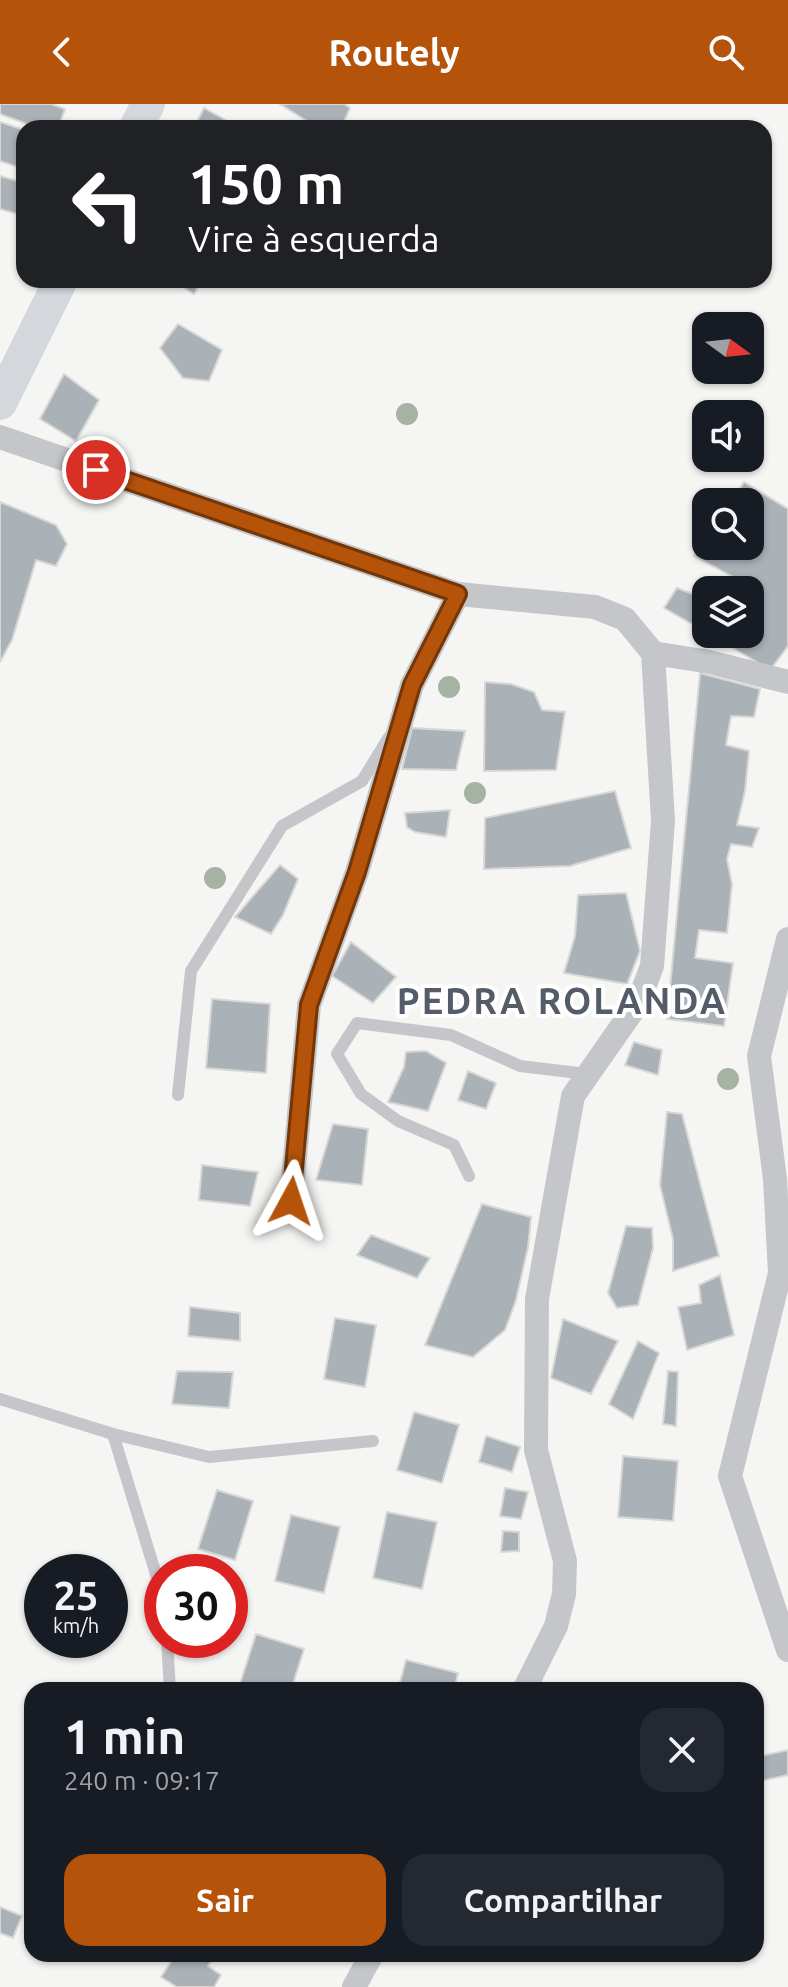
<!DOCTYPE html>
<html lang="pt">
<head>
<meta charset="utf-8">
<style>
	body { margin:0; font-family:Ubuntu,sans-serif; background:#242831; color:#f1f3f6; height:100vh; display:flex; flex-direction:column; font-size:30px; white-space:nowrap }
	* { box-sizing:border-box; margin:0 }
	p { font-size:26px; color:#9ea1a6 }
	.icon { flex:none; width:44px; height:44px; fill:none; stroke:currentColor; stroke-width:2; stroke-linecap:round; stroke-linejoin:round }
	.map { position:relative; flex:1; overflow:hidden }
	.side { position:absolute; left:24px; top:1578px; width:740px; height:280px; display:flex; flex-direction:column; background:#171b24; border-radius:24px; box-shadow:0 2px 6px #0004 }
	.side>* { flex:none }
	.banner { position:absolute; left:16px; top:16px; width:756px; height:168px; border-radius:24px; box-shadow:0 2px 6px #0004; background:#202124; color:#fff; overflow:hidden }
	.needle { width:52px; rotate:105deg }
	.controls { position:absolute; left:692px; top:208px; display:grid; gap:16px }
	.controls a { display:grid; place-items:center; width:72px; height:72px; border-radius:16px; background:#171b24; box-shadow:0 2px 6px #0004; font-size:40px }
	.speed { position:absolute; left:24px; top:1450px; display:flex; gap:16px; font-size:40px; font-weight:700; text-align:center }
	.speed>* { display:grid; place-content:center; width:104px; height:104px; border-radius:50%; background:#171b24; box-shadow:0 2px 6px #0004; line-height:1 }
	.speed small { font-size:20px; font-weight:400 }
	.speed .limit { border:12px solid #d22; background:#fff; color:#111 }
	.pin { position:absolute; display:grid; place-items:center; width:68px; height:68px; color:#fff; margin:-34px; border:4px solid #fff; border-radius:50%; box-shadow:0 2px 8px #0007 }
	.me { position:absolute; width:88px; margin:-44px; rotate:5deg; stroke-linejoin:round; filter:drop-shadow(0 0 6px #0008) }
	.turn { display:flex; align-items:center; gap:28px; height:168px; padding:0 40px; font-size:36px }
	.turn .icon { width:104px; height:104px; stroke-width:2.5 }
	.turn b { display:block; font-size:56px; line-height:68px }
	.round { display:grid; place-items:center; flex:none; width:84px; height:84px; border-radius:24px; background:#242831 }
	.summary { display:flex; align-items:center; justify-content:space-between; height:136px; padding:0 40px }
	h1 { font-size:48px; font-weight:700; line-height:60px }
	.button { display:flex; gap:16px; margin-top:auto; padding:16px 40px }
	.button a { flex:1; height:92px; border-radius:24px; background:#b45309; color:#fff; font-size:32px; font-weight:700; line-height:92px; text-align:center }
	.button a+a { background:#242831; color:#f1f3f6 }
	header { display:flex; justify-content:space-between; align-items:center; height:104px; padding:0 40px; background:#b45309; color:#fff; font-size:36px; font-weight:700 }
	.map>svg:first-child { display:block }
</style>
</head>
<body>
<header><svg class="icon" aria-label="back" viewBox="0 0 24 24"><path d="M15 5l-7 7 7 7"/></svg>Routely<svg class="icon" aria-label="search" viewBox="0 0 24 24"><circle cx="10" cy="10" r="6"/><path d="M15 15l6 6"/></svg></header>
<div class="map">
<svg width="788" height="1883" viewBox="0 0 788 1883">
	<rect width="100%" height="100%" fill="#f5f6f3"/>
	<g fill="#aab1b7" stroke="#d7d7d5" stroke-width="2">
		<polygon points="0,0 51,0 65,5 58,24 38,24 0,10"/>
		<polygon points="280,0 344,0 350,4 341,24 318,24"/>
		<polygon points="204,4 240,24 194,24"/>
		<polygon points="0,18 24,26 24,65 0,57"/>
		<polygon points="0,72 24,79 21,111 0,105"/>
		<polygon points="172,176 202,176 194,190"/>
		<polygon points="178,220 222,246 209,277 183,274 160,244"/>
		<polygon points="64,270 99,296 76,337 40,315"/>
		<polygon points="744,378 788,405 788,542 770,566 709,530 750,530 752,483 694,452 706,434 706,442 750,442 750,398 731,398"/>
		<polygon points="0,398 56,421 67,440 56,462 36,456 12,536 0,558"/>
		<polygon points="677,484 706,495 706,528 664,504"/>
		<polygon points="700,569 760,585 754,613 731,612 726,641 749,647 745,687 737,721 759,724 752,743 731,740 727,755 732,780 727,829 699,826 695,854 733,859 724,922 667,915"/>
		<polygon points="485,578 511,580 534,588 542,606 565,608 556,666 484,667"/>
		<polygon points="412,624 465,627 456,666 402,665"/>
		<polygon points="615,687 631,744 570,762 484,765 485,714"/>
		<polygon points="450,706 446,733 415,728 407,723 405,709"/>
		<polygon points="280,761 298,775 283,811 271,830 235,813"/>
		<polygon points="626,789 640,847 627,880 564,869 575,832 578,791"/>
		<polygon points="351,838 396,873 373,899 332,872"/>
		<polygon points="212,895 270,900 266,969 206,964"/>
		<polygon points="634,938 662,946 658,971 625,961"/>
		<polygon points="426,947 446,959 428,1007 388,998 404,963 406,948"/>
		<polygon points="468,967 496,979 486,1005 458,996"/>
		<polygon points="667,1008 682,1010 719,1152 673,1167 673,1135 660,1081"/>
		<polygon points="333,1020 368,1025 362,1081 316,1076"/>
		<polygon points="202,1061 258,1068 250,1102 199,1096"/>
		<polygon points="482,1100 531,1113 528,1143 516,1196 505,1226 473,1253 425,1241"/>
		<polygon points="626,1122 652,1124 653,1144 638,1201 617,1204 608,1189"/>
		<polygon points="371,1131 430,1154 417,1174 357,1151"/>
		<polygon points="720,1171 734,1231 687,1246 678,1203 701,1199 699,1181"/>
		<polygon points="190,1203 240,1209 240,1237 188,1232"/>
		<polygon points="335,1214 376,1221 365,1283 324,1275"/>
		<polygon points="563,1215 618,1237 591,1290 551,1274"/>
		<polygon points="638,1237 659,1249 633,1315 609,1300"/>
		<polygon points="177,1267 233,1268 229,1304 172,1300"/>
		<polygon points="668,1267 678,1268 676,1322 663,1320"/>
		<polygon points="414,1308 459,1321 442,1379 397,1366"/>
		<polygon points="486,1332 520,1343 512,1368 479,1358"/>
		<polygon points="623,1352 678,1357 673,1417 618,1413"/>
		<polygon points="505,1384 528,1388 521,1415 500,1412"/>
		<polygon points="217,1386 253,1397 235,1456 198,1445"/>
		<polygon points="387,1408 437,1418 422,1485 373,1474"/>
		<polygon points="291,1411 340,1423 324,1489 275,1477"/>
		<polygon points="503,1427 519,1428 519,1447 501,1448"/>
		<polygon points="256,1530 304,1545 291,1586 238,1586"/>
		<polygon points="406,1556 458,1569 454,1586 398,1586"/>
		<polygon points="788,1646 788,1671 756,1678 756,1653"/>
		<polygon points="0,1803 22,1812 13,1834 0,1829"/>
		<polygon points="176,1850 215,1850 208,1862 221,1871 214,1883 177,1883 161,1873"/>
	</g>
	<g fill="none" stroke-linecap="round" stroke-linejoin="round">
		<g stroke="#c4c6ca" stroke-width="12">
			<polyline points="178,991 191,867 282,722 362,677 389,633"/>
			<polyline points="469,1072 454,1041 398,1017 361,990 337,950 357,919 451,931 520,962 587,970"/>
			<polyline points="0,1295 113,1330 162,1490"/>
			<polyline points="113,1330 209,1353 373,1337"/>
			<polyline points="167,1536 170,1586"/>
		</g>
		<g stroke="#c4c6ca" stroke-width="24">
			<polyline points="0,333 458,490 595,503 625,515 653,549 663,717 652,862 638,899 573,992 537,1195 536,1346 565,1457 564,1490 556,1522 524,1586"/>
			<polyline points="653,549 710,558 788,578"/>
			<polyline points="788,835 759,952 775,1075 780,1169 730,1372 788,1546"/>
			<polyline points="291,1097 309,901 357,768 412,581 458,490"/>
			<polyline points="354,1883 372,1850"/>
		</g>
		<g stroke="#d4d8dc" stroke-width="34">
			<polyline points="136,24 148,0"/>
			<polyline points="0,299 61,176"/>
		</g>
	</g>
	<g fill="#a6b2a4">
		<circle cx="407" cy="310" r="11"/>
		<circle cx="449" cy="583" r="11"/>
		<circle cx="475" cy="689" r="11"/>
		<circle cx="215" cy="774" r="11"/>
		<circle cx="728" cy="975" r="11"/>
	</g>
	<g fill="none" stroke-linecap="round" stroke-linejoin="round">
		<g stroke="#753606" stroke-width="20">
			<polyline id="route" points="96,366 458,490 412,581 357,768 309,901 291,1097"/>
		</g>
		<use href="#route" stroke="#b45309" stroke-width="14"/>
	</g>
	<g text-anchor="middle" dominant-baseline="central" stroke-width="8" stroke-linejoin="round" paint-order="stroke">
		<g font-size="36" font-weight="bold" letter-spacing="2" fill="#535c68" stroke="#fff">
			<text x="562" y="896">PEDRA ROLANDA</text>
		</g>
	</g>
</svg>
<div class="controls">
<a><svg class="needle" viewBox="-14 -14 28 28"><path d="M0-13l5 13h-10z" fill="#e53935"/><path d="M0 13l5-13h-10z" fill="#9ea1a6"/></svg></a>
<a><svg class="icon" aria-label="sound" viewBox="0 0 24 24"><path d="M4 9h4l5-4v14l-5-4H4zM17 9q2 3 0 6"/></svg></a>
<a><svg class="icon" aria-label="search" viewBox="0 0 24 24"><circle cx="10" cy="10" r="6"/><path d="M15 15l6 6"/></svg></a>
<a><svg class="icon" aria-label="layers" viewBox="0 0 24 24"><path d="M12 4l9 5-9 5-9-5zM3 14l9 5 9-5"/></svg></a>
</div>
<div class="speed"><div>25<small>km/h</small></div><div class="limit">30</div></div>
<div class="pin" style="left:96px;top:366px;background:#d93025"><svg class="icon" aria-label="arrive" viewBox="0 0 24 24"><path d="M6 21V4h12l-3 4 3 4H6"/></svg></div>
<svg class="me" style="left:291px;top:1097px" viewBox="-20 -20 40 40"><path d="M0-17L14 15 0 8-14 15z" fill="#b45309" stroke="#fff" stroke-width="4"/></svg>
<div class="banner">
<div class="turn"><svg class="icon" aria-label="left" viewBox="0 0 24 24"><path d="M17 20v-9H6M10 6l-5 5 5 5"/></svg><div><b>150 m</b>Vire à esquerda</div></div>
</div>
<section class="side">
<div class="summary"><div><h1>1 min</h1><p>240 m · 09:17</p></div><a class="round"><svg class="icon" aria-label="close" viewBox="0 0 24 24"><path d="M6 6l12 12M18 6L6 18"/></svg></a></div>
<div class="button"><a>Sair</a><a>Compartilhar</a></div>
</section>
</div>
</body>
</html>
